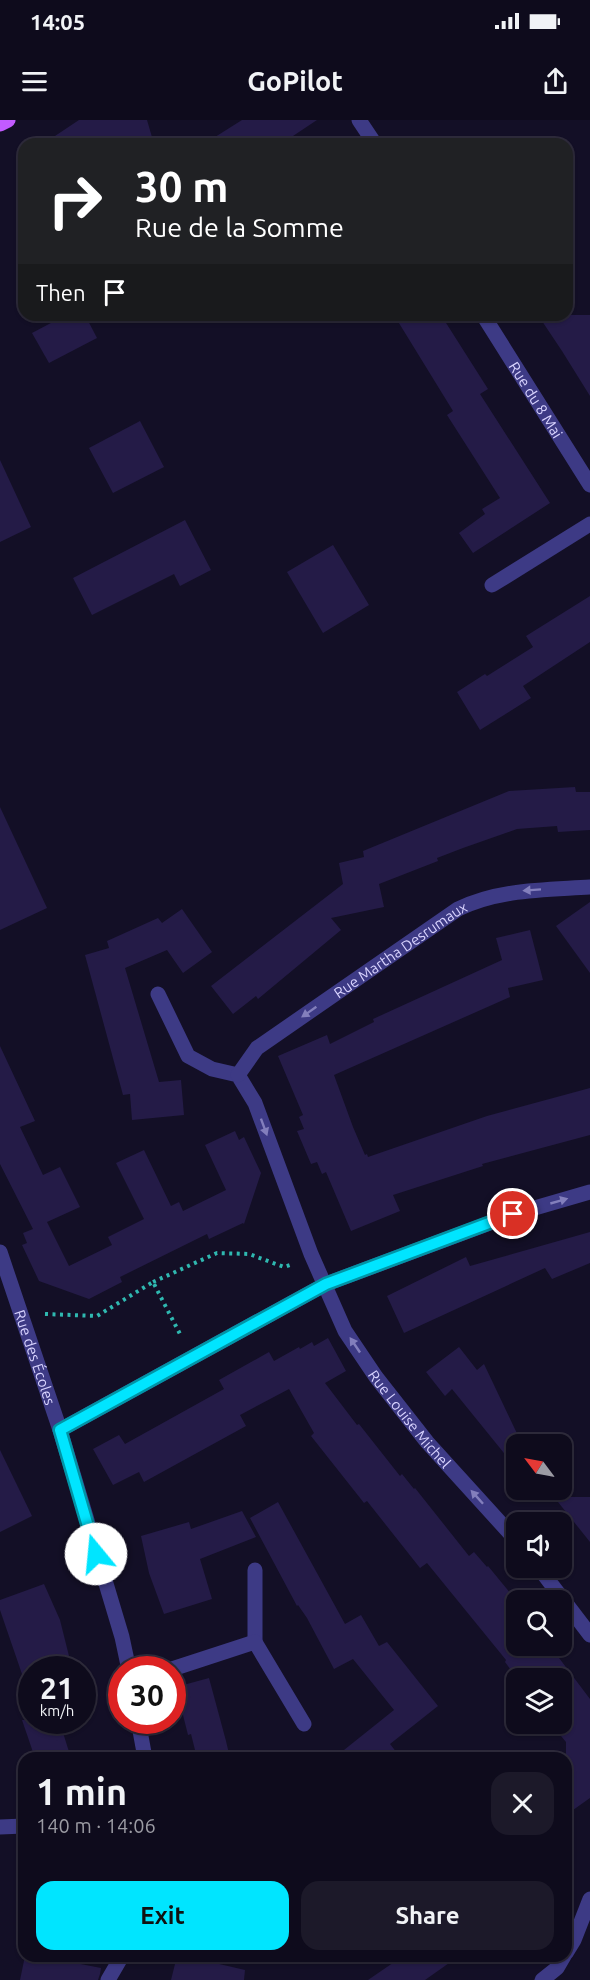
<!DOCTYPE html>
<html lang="en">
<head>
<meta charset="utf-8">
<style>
	body { margin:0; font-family:Ubuntu,sans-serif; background:#1c1929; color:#f1f3f6; height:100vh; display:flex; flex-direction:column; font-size:22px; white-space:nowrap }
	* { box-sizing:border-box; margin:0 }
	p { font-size:20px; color:#9b9ba3 }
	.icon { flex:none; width:33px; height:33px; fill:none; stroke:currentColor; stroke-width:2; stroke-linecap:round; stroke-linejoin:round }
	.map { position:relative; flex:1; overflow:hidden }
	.details { position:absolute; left:18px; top:1632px; width:554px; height:210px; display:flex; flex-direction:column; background:#0e0b1c; border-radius:18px; box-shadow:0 2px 4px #0004,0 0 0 2px #2e2b3b }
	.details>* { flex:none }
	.hud { position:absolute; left:18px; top:18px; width:555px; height:183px; border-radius:18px; box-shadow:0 2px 4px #0004,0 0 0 2px #2e2b3b; background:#202124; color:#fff; overflow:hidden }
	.needle { width:39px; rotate:302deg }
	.buttons { position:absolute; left:506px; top:1314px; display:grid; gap:12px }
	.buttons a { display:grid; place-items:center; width:66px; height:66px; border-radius:12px; background:#0e0b1c; box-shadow:0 2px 4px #0004,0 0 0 2px #2e2b3b; font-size:30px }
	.speed { position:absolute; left:18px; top:1536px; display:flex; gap:12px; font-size:30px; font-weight:700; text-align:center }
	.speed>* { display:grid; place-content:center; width:78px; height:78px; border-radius:50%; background:#0e0b1c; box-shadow:0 2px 4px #0004,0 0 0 2px #2e2b3b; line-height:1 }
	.speed small { font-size:15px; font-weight:400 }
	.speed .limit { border:9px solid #d22; background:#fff; color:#111 }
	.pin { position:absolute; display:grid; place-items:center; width:51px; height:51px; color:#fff; margin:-26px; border:3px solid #fff; border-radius:50%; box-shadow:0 2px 6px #0007 }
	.me { position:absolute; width:66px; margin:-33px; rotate:343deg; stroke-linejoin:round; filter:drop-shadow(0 0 4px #0008) }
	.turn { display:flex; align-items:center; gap:21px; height:126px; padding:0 18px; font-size:27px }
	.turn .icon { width:78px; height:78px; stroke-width:2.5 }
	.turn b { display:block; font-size:42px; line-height:51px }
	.then { display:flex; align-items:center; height:57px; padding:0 18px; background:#0003; gap:12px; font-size:22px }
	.round { display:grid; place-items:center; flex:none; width:63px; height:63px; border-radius:18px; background:#1c1929 }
	.headline { display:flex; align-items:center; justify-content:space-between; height:102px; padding:0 18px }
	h1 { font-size:36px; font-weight:700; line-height:45px }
	.primary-button { display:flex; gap:12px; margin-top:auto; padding:12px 18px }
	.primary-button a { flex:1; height:69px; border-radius:18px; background:#00e5ff; color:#111; font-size:24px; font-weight:700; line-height:69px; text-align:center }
	.primary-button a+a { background:#1c1929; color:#f1f3f6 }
	.status { display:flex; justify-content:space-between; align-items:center; height:42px; padding:0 30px; background:#0e0b1c; direction:ltr }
	.status svg { height:16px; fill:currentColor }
	header { display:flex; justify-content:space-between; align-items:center; height:78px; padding:0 18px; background:#0e0b1c; font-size:27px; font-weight:700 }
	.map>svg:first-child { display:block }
</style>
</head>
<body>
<div class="status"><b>14:05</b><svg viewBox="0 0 49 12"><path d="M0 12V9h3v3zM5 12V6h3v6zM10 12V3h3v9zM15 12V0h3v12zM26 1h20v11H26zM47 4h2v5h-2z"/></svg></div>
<header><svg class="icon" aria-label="menu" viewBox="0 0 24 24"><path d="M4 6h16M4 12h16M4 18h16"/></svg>GoPilot<svg class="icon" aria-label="share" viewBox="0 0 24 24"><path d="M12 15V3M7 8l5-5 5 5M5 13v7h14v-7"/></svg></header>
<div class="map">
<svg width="590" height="1860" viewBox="0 0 590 1860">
	<rect width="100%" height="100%" fill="#130f26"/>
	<g fill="#241b47">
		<polygon points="79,0 147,0 154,24 43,24"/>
		<polygon points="242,0 317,0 281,24 204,24"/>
		<polygon points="66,195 85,195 97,218 49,243 32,213"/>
		<polygon points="394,195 441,195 488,269 480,274 550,383 473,433 459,413 485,394 482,389 500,378 447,295 453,291"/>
		<polygon points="538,195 590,195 590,276 562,231"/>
		<polygon points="140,301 164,347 113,373 89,328"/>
		<polygon points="0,340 31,407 0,422"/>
		<polygon points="185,400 211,450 180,466 174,454 92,495 73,458"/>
		<polygon points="333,425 369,485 323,513 287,452"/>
		<polygon points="590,476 590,522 523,566 531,578 480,610 457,572 485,554 487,556 533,527 526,516"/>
		<polygon points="575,667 576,672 590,672 590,710 558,712 557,706 517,709 463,728 437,738 438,741 379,764 384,787 331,798 341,810 258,879 256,876 233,894 211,866 343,764 339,743 364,737 363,731 509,671"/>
		<polygon points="0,687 47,788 0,810"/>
		<polygon points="590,782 590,853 556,806"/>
		<polygon points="182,789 212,832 183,853 167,830 125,848 159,962 181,960 184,995 132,1000 130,974 123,975 85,835 109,828 107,821 158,798 162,803"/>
		<polygon points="530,810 543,860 508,868 510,877 334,955 353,1007 365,1035 367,1034 368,1037 487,996 590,968 590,1015 482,1044 483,1046 393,1075 400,1091 351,1111 326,1052 322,1054 317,1042 311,1044 297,1011 304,1009 299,997 303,995 278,936 327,915 330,924 374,902 373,899 502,840 496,818"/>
		<polygon points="0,926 35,1001 20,1007 43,1055 60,1047 80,1087 47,1102 69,1146 112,1125 108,1117 144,1099 116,1043 144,1030 171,1086 179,1082 183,1091 226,1070 205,1025 235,1011 239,1020 244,1017 261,1053 244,1104 243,1103 209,1119 207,1114 120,1157 122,1162 89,1179 39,1161 22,1125 27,1123 23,1113 33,1109 0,1044"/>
		<polygon points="590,1112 590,1143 552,1159 545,1148 404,1213 387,1176 466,1137 470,1146"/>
		<polygon points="328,1218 346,1251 325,1263 357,1305 359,1304 400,1356 402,1354 414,1369 415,1368 469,1436 474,1432 487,1447 488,1446 516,1480 516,1526 550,1526 590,1579 590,1678 566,1695 566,1622 551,1604 561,1604 561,1558 517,1558 505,1542 506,1540 427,1443 420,1448 367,1381 364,1383 311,1316 314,1313 289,1269 240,1295 246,1306 144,1362 139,1352 113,1365 93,1329 119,1315 125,1324 224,1269 219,1260 269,1232 274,1241 299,1227 300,1229 312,1222 314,1226"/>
		<polygon points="459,1227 477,1250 484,1244 522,1324 516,1324 516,1348 452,1269 445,1276 426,1252"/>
		<polygon points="0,1330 32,1396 0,1412"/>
		<polygon points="554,1377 590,1377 590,1422"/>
		<polygon points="278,1382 345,1504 361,1495 379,1526 387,1522 438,1586 390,1624 401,1638 334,1638 394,1590 353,1539 334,1549 307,1498 298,1485 297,1486 250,1398"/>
		<polygon points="242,1391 256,1417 200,1439 212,1479 164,1494 149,1453 141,1416 189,1402 191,1409"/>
		<polygon points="44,1464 60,1500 70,1540 44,1550 32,1550 32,1554 23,1557 0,1490 0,1480"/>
		<polygon points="209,1558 226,1621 230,1638 197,1638 191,1614 188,1615 176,1567"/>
		<polygon points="22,1600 59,1600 71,1638 35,1638"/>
		<polygon points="25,1836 40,1836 101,1848 100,1854 98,1860 20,1860"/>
		<polygon points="177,1836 185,1836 245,1850 244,1860 171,1860"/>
		<polygon points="403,1836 459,1836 425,1860 368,1860"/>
	</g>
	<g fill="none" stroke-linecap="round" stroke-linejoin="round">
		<g stroke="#2fb8b0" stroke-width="4" stroke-dasharray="3 4.5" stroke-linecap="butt">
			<polyline points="153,1162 217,1133 249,1134 284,1147 290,1145"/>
			<polyline points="45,1194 97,1196 153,1162 181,1216"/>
		</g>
		<g stroke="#3d3a85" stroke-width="15">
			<polyline points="359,0 375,24"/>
			<path id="s1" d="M 483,195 L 590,365"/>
			<polyline points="492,465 590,404"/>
			<path id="s2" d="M 158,874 L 188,936 L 212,949 L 238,955 L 255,983 L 311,1134 L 345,1211 L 376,1257 L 427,1322 L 516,1420"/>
			<path id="s3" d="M 238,955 L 257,928 L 458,789 C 499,769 545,770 590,767"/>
			<path id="s4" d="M 0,1132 L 60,1310 L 122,1517 L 129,1550"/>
			<polyline points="60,1310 326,1164 514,1094 590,1072"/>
			<polyline points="539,1448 590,1515"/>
			<polyline points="255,1450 255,1522"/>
			<polyline points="169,1550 255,1522 304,1604"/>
			<polyline points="138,1600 145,1638"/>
			<polyline points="0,1707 24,1706"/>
			<polyline points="566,1833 574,1820 590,1779"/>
			<polyline points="108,1860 122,1836"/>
			<polyline points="542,1860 557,1848 564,1836"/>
		</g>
		<polyline stroke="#c25bff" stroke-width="15" points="0,4 8,0"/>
	</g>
	<defs><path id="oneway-solid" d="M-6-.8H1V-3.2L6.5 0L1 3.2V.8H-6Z" transform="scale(1.5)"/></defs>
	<g fill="#837fbc">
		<use href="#oneway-solid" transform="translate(532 770) rotate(176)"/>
		<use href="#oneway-solid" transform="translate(309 892) rotate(145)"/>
		<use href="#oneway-solid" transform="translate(264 1007) rotate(70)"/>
		<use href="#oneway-solid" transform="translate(559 1081) rotate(-16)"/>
		<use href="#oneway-solid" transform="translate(355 1225) rotate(-124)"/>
		<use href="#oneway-solid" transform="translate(477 1377) rotate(-132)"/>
	</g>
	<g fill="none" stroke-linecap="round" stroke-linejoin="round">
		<g stroke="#0095a6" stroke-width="15">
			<polyline id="route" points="96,1434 60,1310 326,1164 513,1094"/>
		</g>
		<use href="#route" stroke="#00e5ff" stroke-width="10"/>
	</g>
	<g text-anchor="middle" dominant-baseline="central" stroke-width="6" stroke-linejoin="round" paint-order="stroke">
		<g font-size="15" fill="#d9d4ff" stroke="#130f26">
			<text stroke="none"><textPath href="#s1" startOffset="100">Rue du 8 Mai</textPath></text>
			<text stroke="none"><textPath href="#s3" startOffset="207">Rue Martha Desrumaux</textPath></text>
			<text stroke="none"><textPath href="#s4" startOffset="111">Rue des Écoles</textPath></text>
			<text stroke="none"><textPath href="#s2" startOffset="510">Rue Louise Michel</textPath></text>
		</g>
	</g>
</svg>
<div class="buttons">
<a><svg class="needle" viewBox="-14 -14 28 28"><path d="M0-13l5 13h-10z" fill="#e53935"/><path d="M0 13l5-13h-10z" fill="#9b9ba3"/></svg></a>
<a><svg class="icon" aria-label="sound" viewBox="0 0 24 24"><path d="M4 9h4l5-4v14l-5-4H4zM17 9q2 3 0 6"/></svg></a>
<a><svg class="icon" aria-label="search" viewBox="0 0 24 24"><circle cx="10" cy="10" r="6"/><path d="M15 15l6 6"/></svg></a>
<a><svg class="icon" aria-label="layers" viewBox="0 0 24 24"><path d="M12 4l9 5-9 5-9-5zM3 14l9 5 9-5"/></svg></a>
</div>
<div class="speed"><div>21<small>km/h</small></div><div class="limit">30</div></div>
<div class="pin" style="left:513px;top:1094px;background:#d93025"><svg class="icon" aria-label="arrive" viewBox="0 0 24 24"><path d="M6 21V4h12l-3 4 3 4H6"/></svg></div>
<svg class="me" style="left:96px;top:1434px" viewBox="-20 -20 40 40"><circle r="19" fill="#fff"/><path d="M0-13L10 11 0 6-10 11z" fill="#00e5ff"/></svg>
<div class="hud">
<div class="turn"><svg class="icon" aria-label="right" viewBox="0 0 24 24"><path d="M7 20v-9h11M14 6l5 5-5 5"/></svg><div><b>30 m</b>Rue de la Somme</div></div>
<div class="then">Then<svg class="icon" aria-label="arrive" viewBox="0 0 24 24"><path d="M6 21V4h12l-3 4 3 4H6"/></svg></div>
</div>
<section class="details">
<div class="headline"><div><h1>1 min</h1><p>140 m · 14:06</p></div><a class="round"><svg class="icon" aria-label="close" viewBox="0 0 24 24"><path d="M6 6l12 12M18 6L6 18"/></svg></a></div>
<div class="primary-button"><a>Exit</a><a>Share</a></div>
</section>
</div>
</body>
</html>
